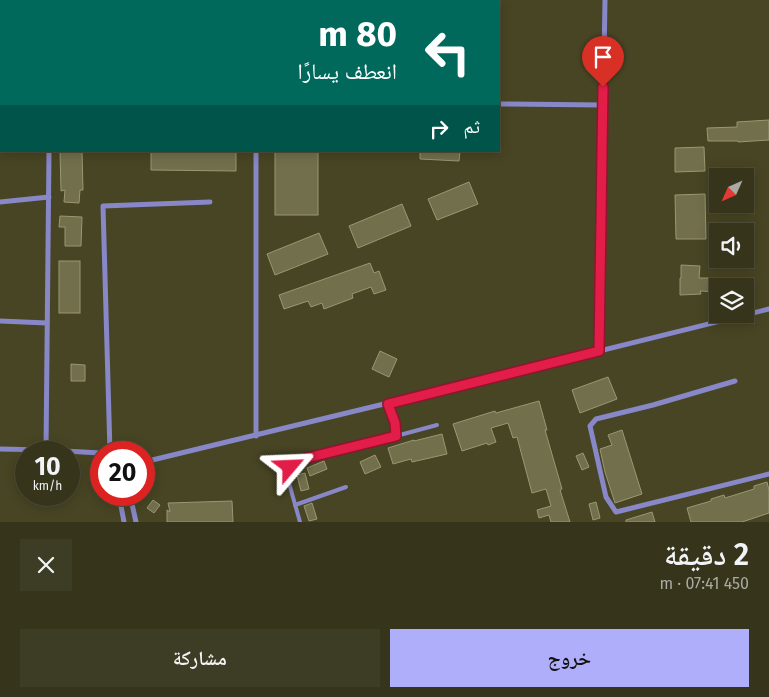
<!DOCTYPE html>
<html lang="ar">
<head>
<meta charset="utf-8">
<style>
	body { margin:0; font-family:"Fira Sans","Noto Naskh Arabic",sans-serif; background:#3d3c24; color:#f1f3f6; direction:rtl; height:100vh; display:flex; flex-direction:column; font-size:19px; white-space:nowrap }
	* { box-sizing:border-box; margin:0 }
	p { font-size:16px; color:#aaaaa3 }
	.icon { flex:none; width:28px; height:28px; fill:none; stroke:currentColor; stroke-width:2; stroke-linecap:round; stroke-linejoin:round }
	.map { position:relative; height:522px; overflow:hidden; direction:ltr }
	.panel { display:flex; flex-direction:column; background:#36341b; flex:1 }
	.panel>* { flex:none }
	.top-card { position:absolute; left:0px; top:0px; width:500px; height:152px; box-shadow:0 2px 12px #0003,0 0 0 1px #504f3a; direction:rtl; background:#00695c; color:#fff; overflow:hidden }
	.needle { width:32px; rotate:225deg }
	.tools { position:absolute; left:709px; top:168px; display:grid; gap:10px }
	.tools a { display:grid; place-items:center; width:45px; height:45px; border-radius:0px; background:#36341b; box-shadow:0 2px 12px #0003,0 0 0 1px #504f3a; font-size:25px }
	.speed { position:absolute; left:15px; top:441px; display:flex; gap:10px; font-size:25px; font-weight:700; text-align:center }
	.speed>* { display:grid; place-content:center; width:65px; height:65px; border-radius:50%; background:#36341b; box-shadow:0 2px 12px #0003,0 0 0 1px #504f3a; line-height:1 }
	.speed small { font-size:12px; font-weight:400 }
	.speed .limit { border:8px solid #d22; background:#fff; color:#111 }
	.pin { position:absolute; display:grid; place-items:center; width:42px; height:42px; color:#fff; margin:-51px -21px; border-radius:50% 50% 50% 0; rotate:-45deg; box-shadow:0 0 5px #0007 }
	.pin .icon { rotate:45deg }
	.me { position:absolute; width:55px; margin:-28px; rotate:64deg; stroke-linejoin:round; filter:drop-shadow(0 0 4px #0008) }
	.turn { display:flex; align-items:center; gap:18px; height:105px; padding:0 20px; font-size:22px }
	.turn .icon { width:65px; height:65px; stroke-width:2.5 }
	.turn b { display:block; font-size:35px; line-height:42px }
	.then { display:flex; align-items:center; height:48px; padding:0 20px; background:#0003; gap:10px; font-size:19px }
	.round { display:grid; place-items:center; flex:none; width:52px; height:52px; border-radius:0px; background:#3d3c24 }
	.overview { display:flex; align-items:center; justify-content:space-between; height:85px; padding:0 20px }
	h1 { font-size:30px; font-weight:600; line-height:38px }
	.action { display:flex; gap:10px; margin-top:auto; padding:10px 20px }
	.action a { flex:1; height:58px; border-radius:0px; background:#afaefa; color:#111; font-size:20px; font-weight:600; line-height:58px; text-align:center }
	.action a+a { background:#3d3c24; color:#f1f3f6 }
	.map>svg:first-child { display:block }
</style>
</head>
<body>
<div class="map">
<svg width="769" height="522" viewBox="0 0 769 522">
	<rect width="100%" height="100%" fill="#484524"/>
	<g fill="#726f4c" stroke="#9a9772">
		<polygon points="769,120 769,140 738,142 738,141 708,141 707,128 737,127 737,122"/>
		<polygon points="704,147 705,171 675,172 675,148"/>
		<polygon points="60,151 82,151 83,190 80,190 79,203 64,202 65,190 61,191"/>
		<polygon points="151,151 236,151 236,171 151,170"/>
		<rect x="275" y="151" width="43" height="64"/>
		<polygon points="420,151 460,151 459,161 420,159"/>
		<polygon points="469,182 478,204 437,220 428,199"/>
		<polygon points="705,194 706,239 676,239 675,195"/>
		<polygon points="402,204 411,226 358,248 349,226"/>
		<polygon points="60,216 82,217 81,246 65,246 65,227 59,227"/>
		<polygon points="319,233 328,254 275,275 267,254"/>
		<rect x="59" y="261" width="21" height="52"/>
		<polygon points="370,263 374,273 379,271 386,290 374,294 371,287 352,294 353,298 324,309 322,303 311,307 308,301 284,309 279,295"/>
		<polygon points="681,265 700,266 699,278 726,278 726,286 718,286 718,292 700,291 701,294 680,295 680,278 681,278"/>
		<polygon points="380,351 397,359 389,377 372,369"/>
		<polygon points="71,364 85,365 85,381 71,381"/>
		<polygon points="608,377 617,399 580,413 572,390"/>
		<polygon points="539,401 547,430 545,430 562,489 560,490 570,522 551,522 549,515 539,518 537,510 551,506 546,489 532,493 517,437 513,438 508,423 491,428 496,442 488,445 487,443 462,451 453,424 495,411 496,413"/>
		<polygon points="622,430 642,494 615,503 605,472 600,449 612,445 608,435"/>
		<polygon points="442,434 447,454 412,462 411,459 393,464 388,448 414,440 414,441"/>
		<polygon points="583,453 589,467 582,470 576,456"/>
		<polygon points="375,455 381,467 365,474 360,462"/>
		<polygon points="324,461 327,469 310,476 307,468"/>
		<polygon points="305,473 309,489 301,491 297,475"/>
		<polygon points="767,482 769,490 769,513 742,522 691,522 687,508 711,501 711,499 724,495 725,498 754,489 754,486"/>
		<polygon points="153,500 160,505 154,513 147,508"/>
		<polygon points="232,501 233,522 167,522 167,510 170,512 168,503"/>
		<polygon points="596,502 600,518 593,520 589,504"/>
		<polygon points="312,503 317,519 309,521 304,506"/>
		<polygon points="652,512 655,522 626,522 626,520"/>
	</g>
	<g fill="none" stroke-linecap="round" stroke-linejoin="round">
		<g stroke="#8887c7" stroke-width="4">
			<polyline points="396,436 437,425"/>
			<polyline points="295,505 346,487"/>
			<polyline points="300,522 287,476 290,467 303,459 396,436 395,423 388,403"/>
		</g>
		<g stroke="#8887c7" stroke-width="5">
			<polyline points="256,0 256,1"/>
			<polyline points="499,104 603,105"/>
			<polyline points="0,143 1,143"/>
			<polyline points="0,202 49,197"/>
			<polyline points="0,321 47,323"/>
			<polyline points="599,351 605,0"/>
			<polyline points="735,381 653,405 596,419 590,426 606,497 616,512 769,474"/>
			<polyline points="256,436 256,151"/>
			<polyline points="0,449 46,450 101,453"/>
			<polyline points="46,450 49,151"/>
			<polyline points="110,452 103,206 210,202"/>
			<polyline points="144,462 442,390 769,309"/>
			<polyline points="119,495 124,522"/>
			<polyline points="130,495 136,522"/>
		</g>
	</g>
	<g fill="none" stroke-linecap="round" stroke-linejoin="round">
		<g stroke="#92132f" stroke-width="12">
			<polyline id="route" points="290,467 303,459 396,436 395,423 388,404 599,351 603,87"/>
		</g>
		<use href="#route" stroke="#e11d48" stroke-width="9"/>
	</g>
</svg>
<div class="tools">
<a><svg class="needle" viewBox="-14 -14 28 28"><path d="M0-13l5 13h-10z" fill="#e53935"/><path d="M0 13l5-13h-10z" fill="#aaaaa3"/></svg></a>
<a><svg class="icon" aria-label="sound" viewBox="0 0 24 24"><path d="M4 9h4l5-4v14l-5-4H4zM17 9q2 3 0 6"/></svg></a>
<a><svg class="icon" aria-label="layers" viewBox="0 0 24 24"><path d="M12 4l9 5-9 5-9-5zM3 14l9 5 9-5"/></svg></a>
</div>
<div class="speed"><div>10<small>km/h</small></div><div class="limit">20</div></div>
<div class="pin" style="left:603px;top:87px;background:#d93025"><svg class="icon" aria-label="arrive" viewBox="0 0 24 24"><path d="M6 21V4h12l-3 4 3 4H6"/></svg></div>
<svg class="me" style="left:290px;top:467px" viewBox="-20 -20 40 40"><path d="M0-17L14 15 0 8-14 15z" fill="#e11d48" stroke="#fff" stroke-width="4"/></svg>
<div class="top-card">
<div class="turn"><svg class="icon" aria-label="left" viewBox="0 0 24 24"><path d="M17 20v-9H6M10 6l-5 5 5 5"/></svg><div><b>80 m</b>انعطف يسارًا</div></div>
<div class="then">ثم<svg class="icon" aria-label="right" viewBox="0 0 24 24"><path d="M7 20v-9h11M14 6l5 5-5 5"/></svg></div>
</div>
</div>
<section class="panel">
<div class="overview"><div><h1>2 دقيقة</h1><p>450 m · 07:41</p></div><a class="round"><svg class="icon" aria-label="close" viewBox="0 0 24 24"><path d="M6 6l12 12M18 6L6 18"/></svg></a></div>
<div class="action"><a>خروج</a><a>مشاركة</a></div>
</section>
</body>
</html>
